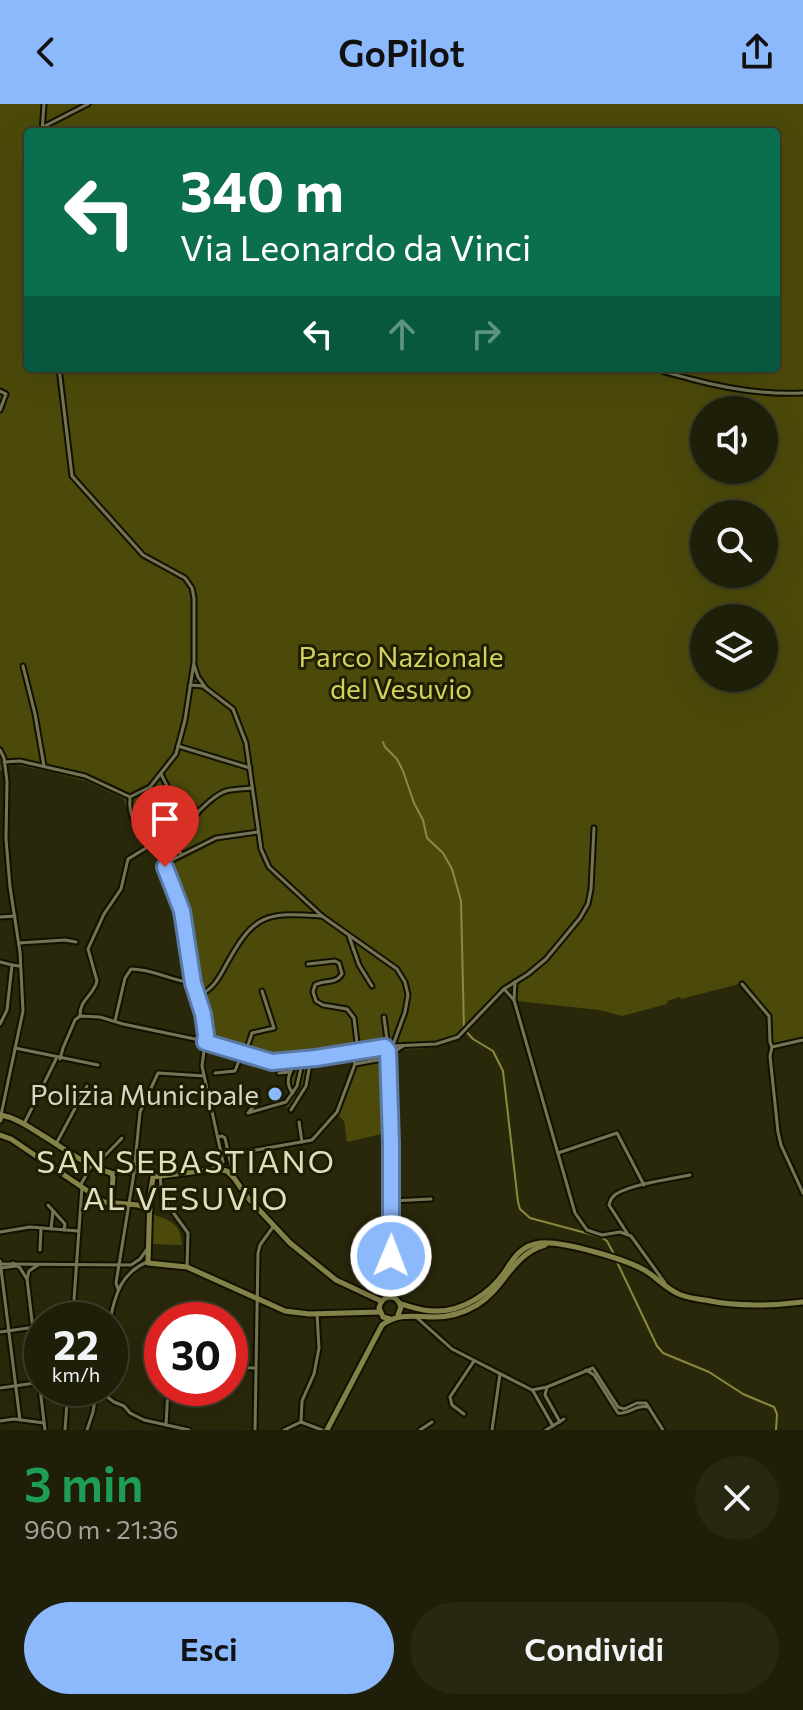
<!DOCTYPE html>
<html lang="it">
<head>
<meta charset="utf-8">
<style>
	body { margin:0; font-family:Commissioner,sans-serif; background:#272712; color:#f1f3f6; height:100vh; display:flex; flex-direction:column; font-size:30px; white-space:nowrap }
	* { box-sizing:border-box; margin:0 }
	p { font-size:26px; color:#a1a29c }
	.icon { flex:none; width:44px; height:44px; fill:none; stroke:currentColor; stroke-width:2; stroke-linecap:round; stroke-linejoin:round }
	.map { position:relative; height:1326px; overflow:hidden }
	.panel { display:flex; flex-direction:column; background:#1f1e08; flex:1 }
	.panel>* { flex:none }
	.banner { position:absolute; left:24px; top:24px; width:756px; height:244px; border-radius:8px; box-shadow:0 8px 32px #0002,0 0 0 2px #3c3c29; background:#0b6e4f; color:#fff; overflow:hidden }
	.controls { position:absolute; left:690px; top:292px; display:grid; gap:16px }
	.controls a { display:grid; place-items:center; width:88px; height:88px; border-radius:50%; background:#1f1e08; box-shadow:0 8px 32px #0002,0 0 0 2px #3c3c29; font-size:40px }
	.speed { position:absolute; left:24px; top:1198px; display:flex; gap:16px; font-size:40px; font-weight:700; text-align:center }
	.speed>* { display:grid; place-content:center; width:104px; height:104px; border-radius:50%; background:#1f1e08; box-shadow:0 8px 32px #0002,0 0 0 2px #3c3c29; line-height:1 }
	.speed small { font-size:20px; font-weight:400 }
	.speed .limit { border:12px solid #d22; background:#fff; color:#111 }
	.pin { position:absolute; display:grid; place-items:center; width:68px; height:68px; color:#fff; margin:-82px -34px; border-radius:50% 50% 50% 0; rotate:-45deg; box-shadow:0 0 8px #0007 }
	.pin .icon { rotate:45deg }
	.me { position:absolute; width:88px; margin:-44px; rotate:1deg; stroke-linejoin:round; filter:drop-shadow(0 0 6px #0008) }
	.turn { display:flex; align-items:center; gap:28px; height:168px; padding:0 24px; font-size:36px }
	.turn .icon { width:104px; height:104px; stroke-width:2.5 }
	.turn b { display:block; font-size:56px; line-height:68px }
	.lanes { display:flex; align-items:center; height:76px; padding:0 24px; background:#0003; justify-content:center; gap:40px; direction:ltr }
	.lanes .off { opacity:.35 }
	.round { display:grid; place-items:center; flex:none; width:84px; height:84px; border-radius:42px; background:#272712 }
	.overview { display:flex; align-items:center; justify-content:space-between; height:136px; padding:0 24px }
	h1 { font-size:48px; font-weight:600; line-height:60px; color:#1e9e55 }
	.primary-button { display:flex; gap:16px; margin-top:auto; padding:16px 24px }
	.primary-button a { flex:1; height:92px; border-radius:48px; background:#8bb9fc; color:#111; font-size:32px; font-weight:600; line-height:92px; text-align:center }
	.primary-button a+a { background:#272712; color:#f1f3f6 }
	header { display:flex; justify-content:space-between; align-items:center; height:104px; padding:0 24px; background:#8bb9fc; color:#111; font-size:36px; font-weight:600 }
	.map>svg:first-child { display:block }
</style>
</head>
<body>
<header><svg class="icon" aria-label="back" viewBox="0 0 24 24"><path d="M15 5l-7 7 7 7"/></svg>GoPilot<svg class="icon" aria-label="share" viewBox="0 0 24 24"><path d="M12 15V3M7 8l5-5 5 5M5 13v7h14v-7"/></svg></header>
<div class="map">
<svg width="803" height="1326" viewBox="0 0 803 1326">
	<rect width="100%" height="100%" fill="#29280b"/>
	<g fill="#4c4a0a" fill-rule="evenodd">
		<path d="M 0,0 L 803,0 L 803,937 L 774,944 L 770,940 C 772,910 758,900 739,880 L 681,895 L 680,893 L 667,897 L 667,900 L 622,912 L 599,906 L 517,897 L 503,890 L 497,894 L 456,937 L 430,944 L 387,947 L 308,958 L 303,982 L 293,999 L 294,1000 L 287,1004 L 287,1000 C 300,984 301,982 304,959 L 300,960 L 299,973 L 296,973 L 294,978 L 297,979 L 292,985 L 292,980 L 289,980 L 290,972 L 293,973 L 298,963 L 296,960 L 290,961 L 287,966 L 281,968 L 285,966 L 284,963 L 266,962 L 247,957 L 241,953 L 204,943 L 203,940 L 198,939 L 203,930 L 202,911 L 196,900 L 191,882 L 191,869 L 178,797 L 161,760 L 135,722 L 128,708 L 124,695 L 86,677 L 51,668 L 13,660 L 0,667 ZM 28,28 L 776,28 L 776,264 L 28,264 ZM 704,306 L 764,306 L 764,366 L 704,366 ZM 704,410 L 764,410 L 764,470 L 704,470 ZM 704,514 L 764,514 L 764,574 L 704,574 Z"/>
		<polygon points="387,956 390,1028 347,1038 344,1017 337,1010 356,961"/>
		<path d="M 152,1110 C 171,1117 181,1119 182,1141 L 153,1140 Z"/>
	</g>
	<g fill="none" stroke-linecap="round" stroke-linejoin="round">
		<g stroke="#8c8a3e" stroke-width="2">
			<polyline points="383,638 385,643 397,655 403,667 414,699 423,716 427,734 443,749 452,765 461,797 464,925 473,935 493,947 503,967 518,1098 520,1105 530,1114 601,1133 607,1137 615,1152"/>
			<polyline points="617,1158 657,1242 663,1249 709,1268 743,1290 774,1303 777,1310 776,1326"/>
		</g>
		<g stroke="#121100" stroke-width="7">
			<g id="street">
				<polyline points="43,23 88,0"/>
				<polyline points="42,28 44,0"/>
				<path d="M 655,264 C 667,270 678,271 691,275 C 728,285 764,291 803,289"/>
				<polyline points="0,287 6,290 0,306"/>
				<polyline points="194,561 198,573 205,583"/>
				<polyline points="23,562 35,610 44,662"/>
				<polyline points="190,581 203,582 233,605 246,639 261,745 269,763 322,812 397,865 405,878 408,891 405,908 389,952 392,1122 390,1181 385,1192"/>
				<polyline points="178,642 250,664"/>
				<polyline points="0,646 4,654 7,677 6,735 10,783 20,848 23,907 1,1011 0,1010"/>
				<polyline points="4,658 20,657 85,672 130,693 150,683 176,650 185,616 194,558 194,494 192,484 185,474 143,451 72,372 59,264"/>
				<path d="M 161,670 C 168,684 174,698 191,700 L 198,709"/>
				<path d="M 130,695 C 128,714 139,726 151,741"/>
				<path d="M 181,750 L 170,732 C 189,721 208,693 226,687 C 234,685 244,685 252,684"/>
				<polyline points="0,813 15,812"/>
				<polyline points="349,832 359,861 372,882"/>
				<polyline points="19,839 65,836 76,838"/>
				<polyline points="0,858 12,861"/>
				<path d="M 308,860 L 335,857 L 339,859 L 342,870 C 335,881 324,875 315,881 L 313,888 L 316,897 L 323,901 L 347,905 L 354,914 L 358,947"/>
				<polyline points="515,878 514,896 575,1109 587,1126 602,1131 620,1128 631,1132 665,1179"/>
				<polyline points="742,880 769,912 770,938 772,943"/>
				<polyline points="504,885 514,896"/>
				<path d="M 197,893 C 213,885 218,876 226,861 C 254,810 265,808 322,812"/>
				<path d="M 80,912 C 79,896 94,891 97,877 L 88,845 L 104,810 L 121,785 L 128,755 L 151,741 L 164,760"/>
				<polyline points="384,913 388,943"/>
				<path d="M 115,917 L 125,874 L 131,865 C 154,865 171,877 193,879"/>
				<polyline points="0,920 7,906 12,861 19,862"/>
				<polyline points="803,936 772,943 770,952 778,1028 781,1041 803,1089"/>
				<polyline points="15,944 98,961"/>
				<polyline points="245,950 252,929 274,924 262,887"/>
				<polyline points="60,955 63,944 75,916 80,912 100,913 123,920 214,939 272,958 316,954 393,942 436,940 458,933 504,885 528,870 546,855 580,814 588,800 591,785 594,724"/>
				<polyline points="355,960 383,955 403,942"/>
				<polyline points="215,969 235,967 242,949"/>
				<polyline points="279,969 290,968"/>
				<polyline points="257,987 258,997 248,1009 286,998 297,982 303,955"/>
				<path d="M 293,989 C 283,978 291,967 296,956"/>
				<polyline points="291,1006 306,982 311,954"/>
				<polyline points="299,1018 302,1038"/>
				<polyline points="24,1020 56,955"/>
				<polyline points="218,1033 222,1032 225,1034 233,1070"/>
				<polyline points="56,1040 87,982"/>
				<polyline points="558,1049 617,1029 644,1081"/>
				<polyline points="228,1051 312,1036 337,1008 355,960 352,952 354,948"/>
				<polyline points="223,1058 202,962 206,931 203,910 193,879 182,807 164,760 216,734 258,728"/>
				<path d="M 95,1064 C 102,1053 113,1044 122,1034"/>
				<polyline points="111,1069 116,1068 134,1069"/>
				<polyline points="160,1071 162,1093 188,1129 187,1163"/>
				<polyline points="80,1082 91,1062"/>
				<polyline points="391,1097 431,1095"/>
				<polyline points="48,1101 65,1120 64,1126"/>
				<polyline points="51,1125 53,1107"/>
				<polyline points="0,1128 30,1123 78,1127"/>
				<path d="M 627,1129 L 609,1101 C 611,1095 611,1094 616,1090 C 633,1080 670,1075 690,1071"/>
				<polyline points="40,1146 41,1124"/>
				<polyline points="0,1157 20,1316"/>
				<polyline points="13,1159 20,1164 27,1175 45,1326"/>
				<polyline points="0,1160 131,1161 140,1155 148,1144"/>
				<polyline points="0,1164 16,1162"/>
				<polyline points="27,1175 29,1167 38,1161"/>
				<polyline points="118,1185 116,1179 134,1069 140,1008 158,969 204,972"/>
				<polyline points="73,1210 82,1083"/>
				<polyline points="416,1213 452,1245 532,1286 547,1283 593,1264 618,1303 624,1305 637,1299 646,1299 663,1326"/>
				<path d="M 110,1216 C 115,1191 121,1169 147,1158"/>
				<polyline points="0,1228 42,1222"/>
				<polyline points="230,1263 255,1264"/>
				<path d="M 586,1266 L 594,1271 L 618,1309 C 629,1311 636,1300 648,1303"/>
				<polyline points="547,1283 545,1291 560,1318"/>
				<polyline points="0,1284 42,1278"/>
				<polyline points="97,1285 114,1298 124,1302 130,1309 144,1316 189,1326"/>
				<polyline points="533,1287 553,1322"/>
				<polyline points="464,1310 452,1301 450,1293 474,1257"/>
				<polyline points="0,1317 14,1315 44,1319"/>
				<polyline points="301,1318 302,1297 314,1270 319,1244 317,1210"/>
				<polyline points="166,1321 168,1285"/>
				<polyline points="65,1326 68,1284"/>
				<polyline points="87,1326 93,1308 97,1284"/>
				<polyline points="255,1326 258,1149 260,1141 273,1123"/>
				<polyline points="284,1326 301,1318 322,1326"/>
				<polyline points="420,1326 432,1318"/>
				<polyline points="492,1326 500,1270"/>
				<polyline points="546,1326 564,1315"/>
			</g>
		</g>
		<g stroke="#121100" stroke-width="9">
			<g id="secondary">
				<path d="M 0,1016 L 1,1011 C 17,1014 29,1023 42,1031 C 65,1045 86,1062 111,1069 L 113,1073 L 111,1099"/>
				<polyline points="0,1031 11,1035 104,1098 138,1101 150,1106"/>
				<path d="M 401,1200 C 412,1203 424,1208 437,1207 C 463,1207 489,1190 504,1169 C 513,1155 521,1141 540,1139 C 563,1137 626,1155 646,1167 C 658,1175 668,1186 681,1191 C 689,1194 698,1195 705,1196 C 738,1203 770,1202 803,1198"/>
				<polyline points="380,1208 309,1210 285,1207 187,1163 148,1159 150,1092 153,1073 215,1065 227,1067 234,1074 248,1094 290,1139 336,1176 381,1197"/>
				<path d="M 390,1215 L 383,1213 L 379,1204 C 382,1190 397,1189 401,1203 L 398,1211"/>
				<path d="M 327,1326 L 382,1221 C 399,1208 415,1213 435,1213 C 449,1213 465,1208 477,1201 C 505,1184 511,1151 545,1141"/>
			</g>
		</g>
		<use href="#street" stroke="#757556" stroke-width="3"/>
		<use href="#secondary" stroke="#838248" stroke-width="5"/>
	</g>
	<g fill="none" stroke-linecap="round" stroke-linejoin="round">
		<g stroke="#5a78a4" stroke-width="20">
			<polyline id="route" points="165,763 182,807 193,879 203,910 206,931 205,938 272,958 316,954 385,943 388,947 391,1039 391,1152"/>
		</g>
		<use href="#route" stroke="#8bb9fc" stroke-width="14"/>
	</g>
	<circle fill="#8bb9fc" stroke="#1f1e02" stroke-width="3" cx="275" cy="990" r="8"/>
	<g text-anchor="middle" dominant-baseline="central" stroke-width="6" stroke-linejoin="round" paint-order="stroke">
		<g font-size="28" fill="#d4d15d" stroke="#1f1e02">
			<text x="401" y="552">Parco Nazionale<tspan x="401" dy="32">del Vesuvio</tspan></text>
		</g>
		<g font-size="28" fill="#d6d6c5" stroke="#1f1e02" text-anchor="end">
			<text x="259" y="990">Polizia Municipale</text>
		</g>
		<g font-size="32" letter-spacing="2" fill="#dfdfbc" stroke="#1f1e02">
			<text x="186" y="1056">SAN SEBASTIANO<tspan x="186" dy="37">AL VESUVIO</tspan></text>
		</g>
	</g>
</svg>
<div class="controls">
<a><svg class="icon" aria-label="sound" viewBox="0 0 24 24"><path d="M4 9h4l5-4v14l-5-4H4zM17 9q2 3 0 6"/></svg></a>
<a><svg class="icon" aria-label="search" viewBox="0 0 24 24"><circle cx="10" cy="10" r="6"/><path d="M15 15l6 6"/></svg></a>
<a><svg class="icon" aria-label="layers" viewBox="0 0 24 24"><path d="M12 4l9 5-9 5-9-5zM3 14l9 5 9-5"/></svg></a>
</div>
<div class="speed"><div>22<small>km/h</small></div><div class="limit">30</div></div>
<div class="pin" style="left:165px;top:763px;background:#d93025"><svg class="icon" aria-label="arrive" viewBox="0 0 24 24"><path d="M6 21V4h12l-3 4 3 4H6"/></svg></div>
<svg class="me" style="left:391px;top:1152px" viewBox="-20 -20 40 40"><circle r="17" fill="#8bb9fc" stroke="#fff" stroke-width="3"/><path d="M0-11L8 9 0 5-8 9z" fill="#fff"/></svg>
<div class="banner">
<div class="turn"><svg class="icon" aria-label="left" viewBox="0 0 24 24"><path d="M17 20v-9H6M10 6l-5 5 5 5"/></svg><div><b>340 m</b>Via Leonardo da Vinci</div></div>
<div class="lanes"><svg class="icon" aria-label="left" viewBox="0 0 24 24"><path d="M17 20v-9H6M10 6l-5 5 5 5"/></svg><svg class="icon off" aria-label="ahead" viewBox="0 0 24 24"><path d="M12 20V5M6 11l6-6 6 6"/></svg><svg class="icon off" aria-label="right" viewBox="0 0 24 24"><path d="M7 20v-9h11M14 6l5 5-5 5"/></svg></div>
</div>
</div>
<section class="panel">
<div class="overview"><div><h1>3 min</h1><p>960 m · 21:36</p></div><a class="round"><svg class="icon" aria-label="close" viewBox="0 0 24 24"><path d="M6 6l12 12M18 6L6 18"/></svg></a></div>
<div class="primary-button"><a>Esci</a><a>Condividi</a></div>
</section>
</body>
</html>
